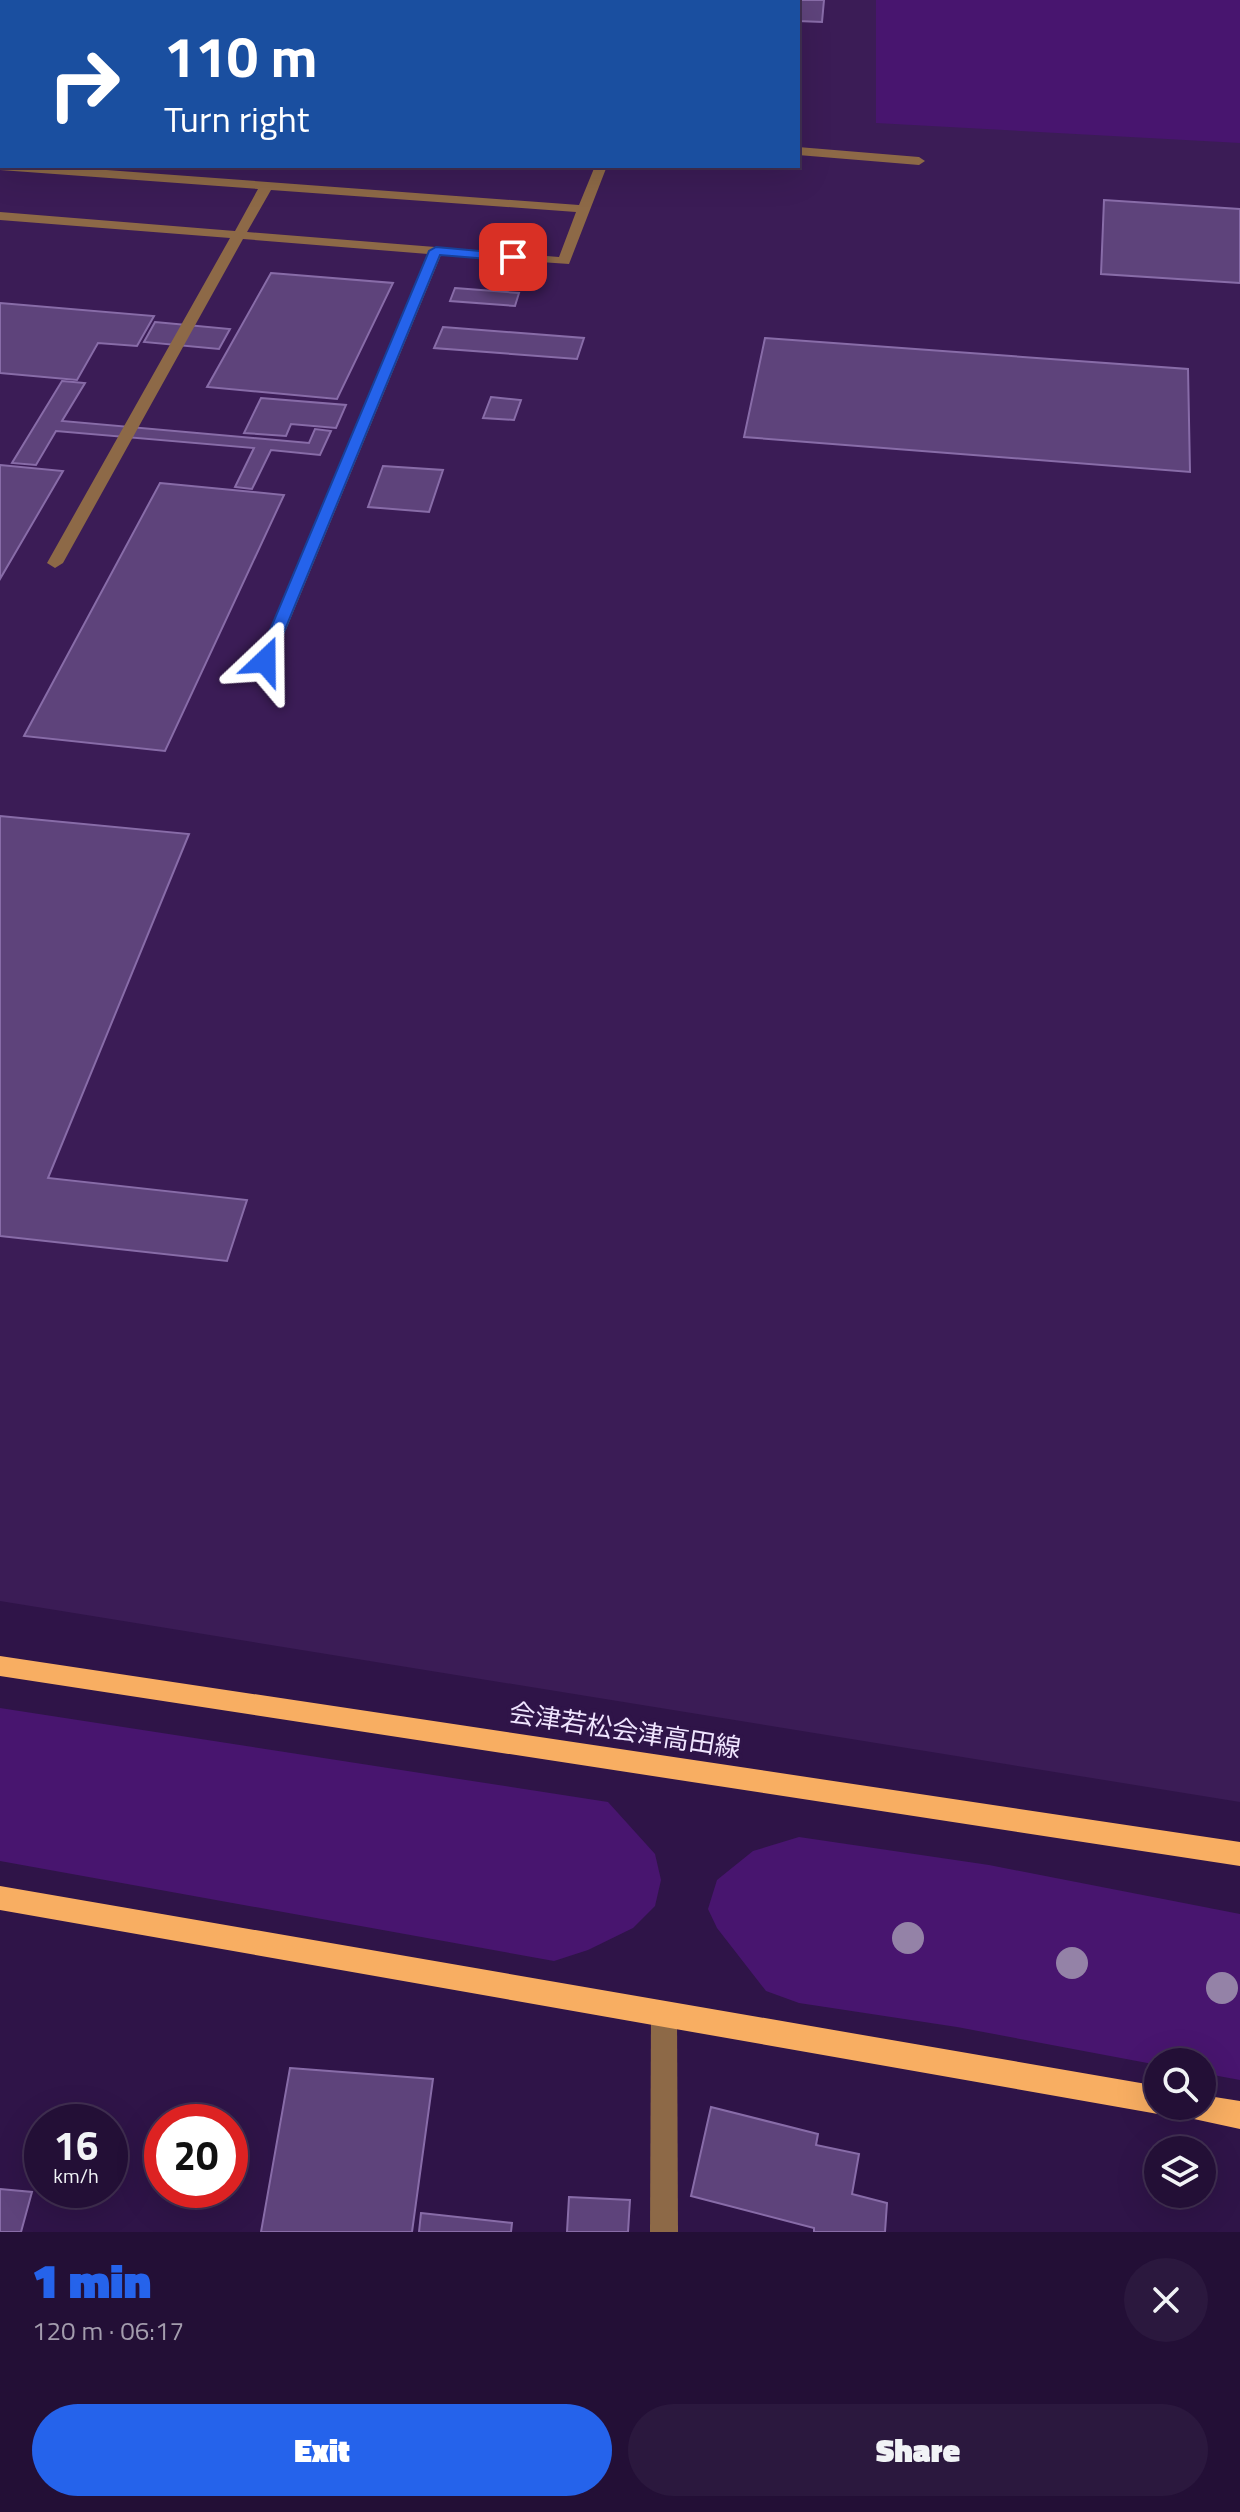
<!DOCTYPE html>
<html lang="en">
<head>
<meta charset="utf-8">
<style>
	body { margin:0; font-family:"Titillium Web","Noto Sans JP",sans-serif; background:#2b183e; color:#f1f3f6; height:100vh; display:flex; flex-direction:column; font-size:30px; white-space:nowrap }
	* { box-sizing:border-box; margin:0 }
	p { font-size:26px; color:#a39cad }
	.icon { flex:none; width:44px; height:44px; fill:none; stroke:currentColor; stroke-width:2; stroke-linecap:round; stroke-linejoin:round }
	.map { position:relative; height:2232px; overflow:hidden }
	.details { display:flex; flex-direction:column; background:#230f36; flex:1 }
	.details>* { flex:none }
	.banner { position:absolute; left:0px; top:0px; width:800px; height:168px; box-shadow:0 8px 32px #0002,0 0 0 2px #402f51; background:#1a4fa0; color:#fff; overflow:hidden }
	.fabs { position:absolute; left:1144px; top:2048px; display:grid; gap:16px }
	.fabs a { display:grid; place-items:center; width:72px; height:72px; border-radius:50%; background:#230f36; box-shadow:0 8px 32px #0002,0 0 0 2px #402f51; font-size:40px }
	.speed { position:absolute; left:24px; top:2104px; display:flex; gap:16px; font-size:40px; font-weight:700; text-align:center }
	.speed>* { display:grid; place-content:center; width:104px; height:104px; border-radius:50%; background:#230f36; box-shadow:0 8px 32px #0002,0 0 0 2px #402f51; line-height:1 }
	.speed small { font-size:20px; font-weight:400 }
	.speed .limit { border:12px solid #d22; background:#fff; color:#111 }
	.pin { position:absolute; display:grid; place-items:center; width:68px; height:68px; color:#fff; margin:-34px; border-radius:16px; box-shadow:0 4px 12px #0006 }
	.me { position:absolute; width:88px; margin:-44px; rotate:23deg; stroke-linejoin:round; filter:drop-shadow(0 0 6px #0008) }
	.turn { display:flex; align-items:center; gap:28px; height:168px; padding:0 32px; font-size:36px }
	.turn .icon { width:104px; height:104px; stroke-width:2.5 }
	.turn b { display:block; font-size:56px; line-height:68px }
	.round { display:grid; place-items:center; flex:none; width:84px; height:84px; border-radius:42px; background:#2b183e }
	.overview { display:flex; align-items:center; justify-content:space-between; height:136px; padding:0 32px }
	h1 { font-size:48px; font-weight:800; line-height:60px; color:#2563eb }
	.primary-button { display:flex; gap:16px; margin-top:auto; padding:16px 32px }
	.primary-button a { flex:1; height:92px; border-radius:48px; background:#2563eb; color:#fff; font-size:32px; font-weight:800; line-height:92px; text-align:center }
	.primary-button a+a { background:#2b183e; color:#f1f3f6 }
	.map>svg:first-child { display:block }
</style>
</head>
<body>
<div class="map">
<svg width="1240" height="2232" viewBox="0 0 1240 2232">
	<rect width="100%" height="100%" fill="#2f1448"/>
	<path fill="#3b1c56" fill-rule="evenodd" d="M 0,0 L 1240,0 L 1240,1802 L 0,1601 ZM 2,2 L 798,2 L 798,166 L 2,166 Z"/>
	<g fill="#48156f">
		<polygon points="876,0 1240,0 1240,143 876,123"/>
		<polygon points="0,1708 608,1802 655,1854 661,1880 655,1906 633,1928 588,1950 554,1961 0,1861"/>
		<polygon points="799,1837 989,1865 1240,1914 1240,2080 1202,2073 1202,2062 1158,2062 1158,2065 957,2027 799,2003 766,1991 717,1928 708,1909 717,1880 753,1851"/>
	</g>
	<g fill="#5e437b" stroke="#886ca8" stroke-width="2">
		<polygon points="737,0 824,0 822,22 798,21 798,2"/>
		<polygon points="1104,200 1240,209 1240,283 1101,274"/>
		<polygon points="271,273 393,283 337,399 207,387"/>
		<polygon points="455,288 519,293 515,306 450,301"/>
		<polygon points="0,303 154,316 137,346 98,343 77,380 0,373"/>
		<polygon points="155,322 230,329 219,349 144,342"/>
		<polygon points="443,327 584,338 577,359 434,348"/>
		<polygon points="765,338 1188,369 1190,472 744,437"/>
		<polygon points="62,381 85,383 62,421 309,443 315,429 331,431 320,455 271,450 252,489 235,487 254,448 56,431 36,465 12,463"/>
		<polygon points="491,397 521,400 514,420 483,418"/>
		<polygon points="261,398 346,405 336,428 291,424 286,436 244,433"/>
		<polygon points="0,465 63,471 0,579"/>
		<polygon points="383,466 443,470 429,512 368,507"/>
		<polygon points="160,483 284,495 165,751 24,736"/>
		<polygon points="0,816 189,834 48,1178 247,1200 227,1261 0,1236"/>
		<polygon points="290,2068 433,2079 412,2232 261,2232"/>
		<polygon points="711,2107 818,2134 816,2145 859,2154 852,2194 887,2203 885,2232 814,2232 814,2228 691,2196"/>
		<polygon points="0,2189 32,2192 21,2232 0,2232"/>
		<polygon points="569,2197 630,2200 628,2232 567,2232"/>
		<polygon points="421,2213 512,2223 511,2232 419,2232"/>
	</g>
	<g fill="none" stroke-linecap="round" stroke-linejoin="round">
		<g fill="#8d6947" fill-rule="evenodd">
			<polygon points="626,0 638,0 625,2"/>
			<polygon points="0,83 2,84 2,92 0,91"/>
			<polygon points="798,147 919,157 925,161 919,165 798,155"/>
			<path d="M 0,162 L 2,166 L 52,166 L 579,205 L 595,166 L 607,166 L 569,264 L 441,255 L 273,661 L 265,666 L 257,661 L 428,254 L 243,239 L 63,563 L 55,568 L 47,563 L 230,238 L 0,220 L 0,212 L 235,231 L 258,189 L 0,170 ZM 271,190 L 576,212 L 559,257 L 247,232 Z"/>
			<polygon points="664,2002 673,2006 677,2015 678,2232 650,2232 651,2015 655,2006"/>
		</g>
		<g fill="#f8ae62" fill-rule="evenodd">
			<polygon points="0,1656 1240,1842 1240,1866 0,1676"/>
			<polygon points="0,1886 1158,2086 1158,2106 1169,2106 1158,2114 0,1910"/>
			<polygon points="1202,2095 1240,2101 1240,2129 1180,2116 1176,2106 1202,2106"/>
		</g>
	</g>
	<g fill="#9482a7">
		<circle cx="908" cy="1938" r="16"/>
		<circle cx="1072" cy="1963" r="16"/>
		<circle cx="1222" cy="1988" r="16"/>
	</g>
	<polygon fill="#2563eb" stroke="#184099" stroke-width="2" points="436,247 513,254 519,257 513,261 440,255 272,661 265,666 259,665 257,661 429,251"/>
	<g text-anchor="middle" dominant-baseline="central" stroke-width="8" stroke-linejoin="round" paint-order="stroke">
		<g font-size="26" fill="#efe4fe" stroke="#2f1448">
			<text transform="translate(625 1730) rotate(9)">会津若松会津高田線</text>
		</g>
	</g>
</svg>
<div class="fabs">
<a><svg class="icon" aria-label="search" viewBox="0 0 24 24"><circle cx="10" cy="10" r="6"/><path d="M15 15l6 6"/></svg></a>
<a><svg class="icon" aria-label="layers" viewBox="0 0 24 24"><path d="M12 4l9 5-9 5-9-5zM3 14l9 5 9-5"/></svg></a>
</div>
<div class="speed"><div>16<small>km/h</small></div><div class="limit">20</div></div>
<div class="pin" style="left:513px;top:257px;background:#d93025"><svg class="icon" aria-label="arrive" viewBox="0 0 24 24"><path d="M6 21V4h12l-3 4 3 4H6"/></svg></div>
<svg class="me" style="left:265px;top:661px" viewBox="-20 -20 40 40"><path d="M0-17L14 15 0 8-14 15z" fill="#2563eb" stroke="#fff" stroke-width="4"/></svg>
<div class="banner">
<div class="turn"><svg class="icon" aria-label="right" viewBox="0 0 24 24"><path d="M7 20v-9h11M14 6l5 5-5 5"/></svg><div><b>110 m</b>Turn right</div></div>
</div>
</div>
<section class="details">
<div class="overview"><div><h1>1 min</h1><p>120 m · 06:17</p></div><a class="round"><svg class="icon" aria-label="close" viewBox="0 0 24 24"><path d="M6 6l12 12M18 6L6 18"/></svg></a></div>
<div class="primary-button"><a>Exit</a><a>Share</a></div>
</section>
</body>
</html>
